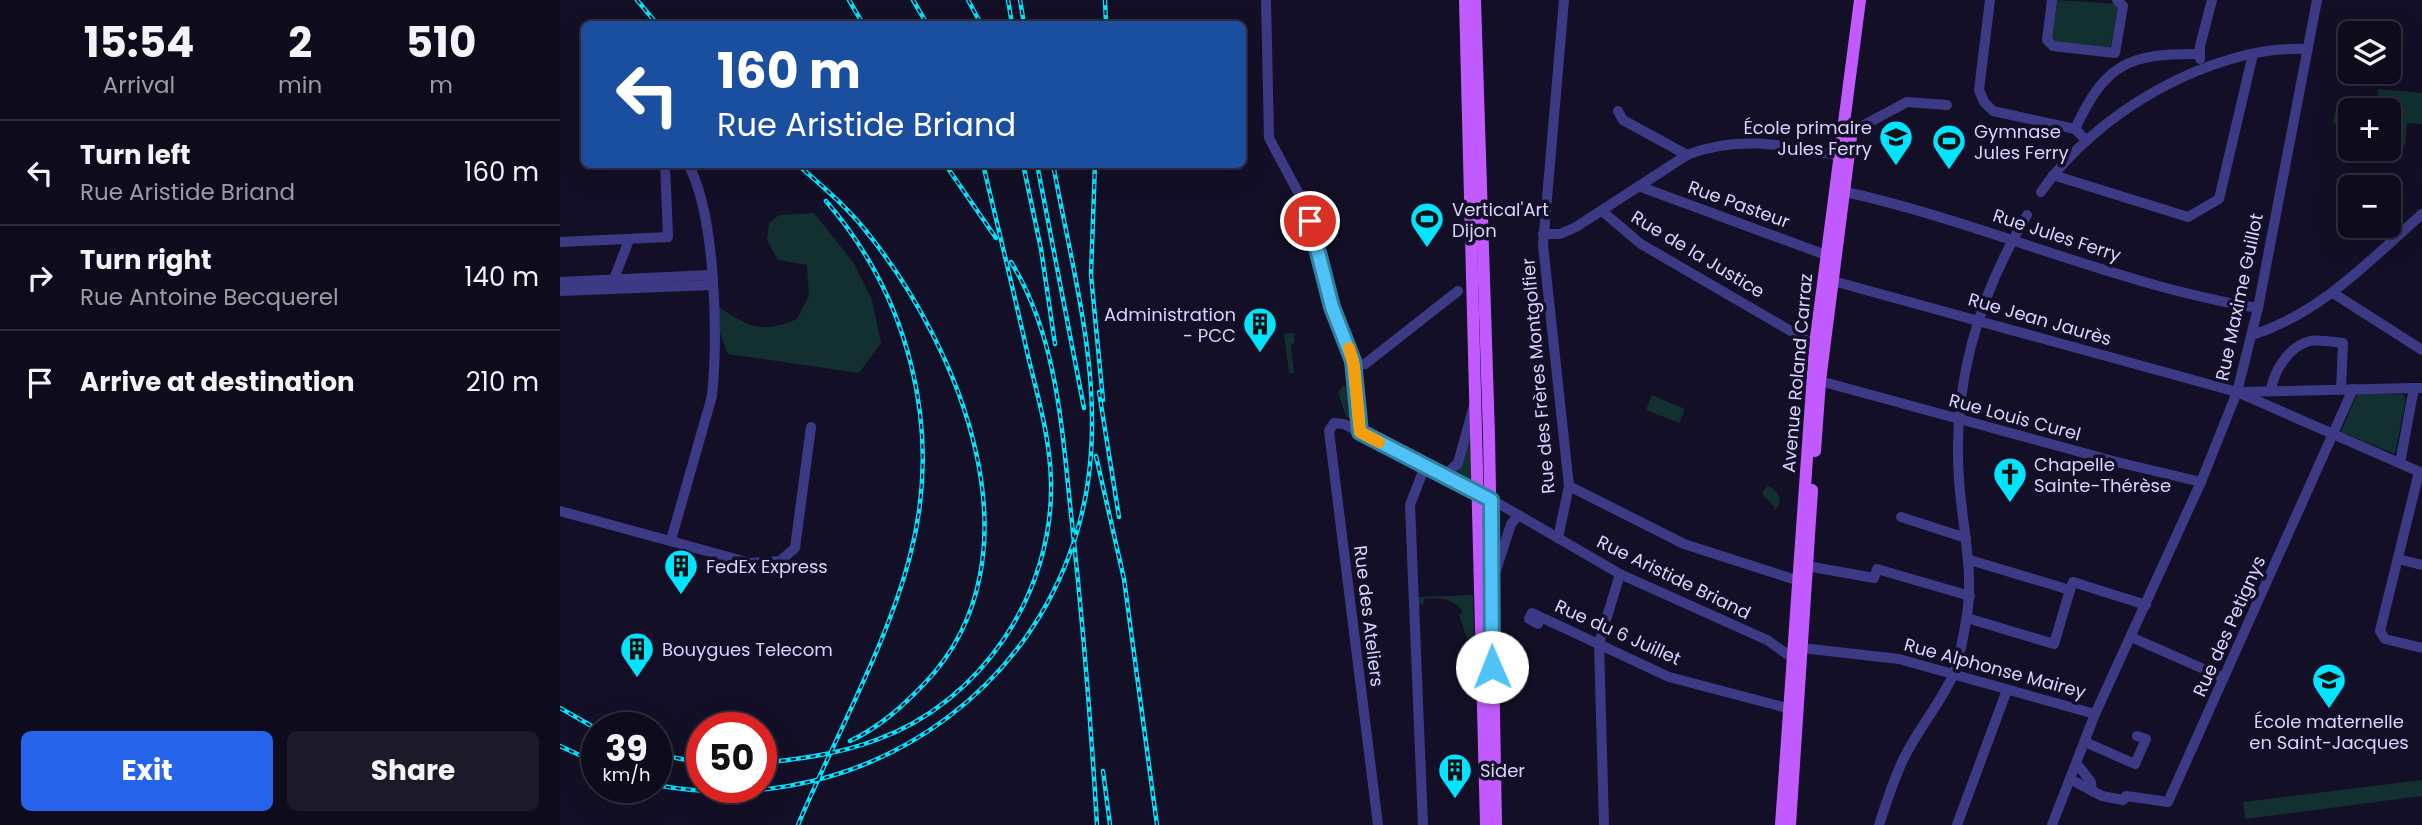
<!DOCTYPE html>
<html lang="en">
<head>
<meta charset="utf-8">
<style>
	body { margin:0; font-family:Poppins,sans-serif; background:#1c1929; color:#f1f3f6; height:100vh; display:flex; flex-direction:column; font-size:26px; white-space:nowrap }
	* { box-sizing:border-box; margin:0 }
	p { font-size:23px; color:#9b9ba3 }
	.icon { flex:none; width:38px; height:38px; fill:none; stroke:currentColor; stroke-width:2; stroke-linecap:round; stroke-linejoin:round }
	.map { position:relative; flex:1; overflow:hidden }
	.details { display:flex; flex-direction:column; background:#0e0b1c; width:560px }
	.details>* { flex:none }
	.hud { position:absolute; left:21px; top:21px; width:665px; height:147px; border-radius:10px; box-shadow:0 7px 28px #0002,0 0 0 2px #2e2b3b; background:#1a4fa0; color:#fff; overflow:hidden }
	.tools { position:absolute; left:1778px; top:21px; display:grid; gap:14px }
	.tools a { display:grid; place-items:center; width:63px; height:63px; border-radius:10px; background:#0e0b1c; box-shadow:0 7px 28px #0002,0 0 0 2px #2e2b3b; font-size:35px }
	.speed { position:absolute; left:21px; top:712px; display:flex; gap:14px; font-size:35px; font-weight:700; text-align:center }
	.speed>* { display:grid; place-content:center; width:91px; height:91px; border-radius:50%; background:#0e0b1c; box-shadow:0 7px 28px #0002,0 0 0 2px #2e2b3b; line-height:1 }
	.speed small { font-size:18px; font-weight:400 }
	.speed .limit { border:10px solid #d22; background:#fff; color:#111 }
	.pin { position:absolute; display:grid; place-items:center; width:60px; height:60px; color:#fff; margin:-30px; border:4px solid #fff; border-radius:50%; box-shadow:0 2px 7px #0007 }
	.me { position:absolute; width:77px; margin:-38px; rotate:359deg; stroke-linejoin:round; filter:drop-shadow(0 0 5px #0008) }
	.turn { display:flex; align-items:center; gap:24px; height:147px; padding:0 21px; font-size:32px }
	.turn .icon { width:91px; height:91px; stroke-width:2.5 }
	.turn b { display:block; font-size:49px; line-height:60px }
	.eta { display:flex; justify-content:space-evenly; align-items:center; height:119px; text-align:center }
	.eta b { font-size:42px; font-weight:700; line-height:49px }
	.cta { display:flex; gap:14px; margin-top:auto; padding:14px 21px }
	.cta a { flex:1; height:80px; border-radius:10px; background:#2563eb; color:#fff; font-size:28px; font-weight:700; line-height:80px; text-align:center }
	.cta a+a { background:#1c1929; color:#f1f3f6 }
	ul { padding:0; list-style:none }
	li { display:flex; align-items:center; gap:21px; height:105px; padding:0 21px; border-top:2px solid #2e2b3b }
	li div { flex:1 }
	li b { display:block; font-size:26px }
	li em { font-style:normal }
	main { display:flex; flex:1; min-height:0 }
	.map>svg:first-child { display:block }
</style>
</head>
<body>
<main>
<section class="details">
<div class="eta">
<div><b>15:54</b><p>Arrival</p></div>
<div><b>2</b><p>min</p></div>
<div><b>510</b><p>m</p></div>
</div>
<ul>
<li><svg class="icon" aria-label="left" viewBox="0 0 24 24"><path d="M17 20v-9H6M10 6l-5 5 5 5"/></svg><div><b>Turn left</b><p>Rue Aristide Briand</p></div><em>160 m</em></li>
<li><svg class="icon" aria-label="right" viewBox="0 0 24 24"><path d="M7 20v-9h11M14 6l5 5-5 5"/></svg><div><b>Turn right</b><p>Rue Antoine Becquerel</p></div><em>140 m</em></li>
<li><svg class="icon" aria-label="arrive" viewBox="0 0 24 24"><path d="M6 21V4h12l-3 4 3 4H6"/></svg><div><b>Arrive at destination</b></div><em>210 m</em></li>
</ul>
<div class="cta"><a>Exit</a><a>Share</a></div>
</section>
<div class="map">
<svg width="1862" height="825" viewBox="0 0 1862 825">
	<rect width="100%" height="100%" fill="#130f26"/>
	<g fill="#12302f">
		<polygon points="1496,0 1558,4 1550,49 1491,42"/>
		<polygon points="1818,89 1862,93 1862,124 1847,123 1845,145 1829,146 1829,110 1816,110"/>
		<polygon points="1776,109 1801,110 1790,110 1790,125 1773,123"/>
		<path d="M 254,213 L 293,262 L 312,300 L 321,343 L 299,373 L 168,354 L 158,328 L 157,306 C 189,327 201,334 237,319 L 249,296 L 247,265 L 218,260 L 207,240 L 209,223 L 219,215 Z"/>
		<polygon points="734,333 735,343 731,344 734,373 729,373 724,334"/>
		<polygon points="784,386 790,390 791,419 786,417 778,392"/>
		<polygon points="1797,394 1843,394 1846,399 1835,454 1781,432"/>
		<polygon points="1092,395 1125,409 1119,423 1086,410"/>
		<polygon points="912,429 913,480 896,473"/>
		<path d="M 1204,484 C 1217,488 1227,502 1213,511 L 1215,507 L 1202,494 L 1207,486 Z"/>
		<path d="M 913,595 L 914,637 L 907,638 L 899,615 L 903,611 C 892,599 880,597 864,599 L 863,604 L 858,605 L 857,597 Z"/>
		<polygon points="1862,780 1862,796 1685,819 1683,802"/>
	</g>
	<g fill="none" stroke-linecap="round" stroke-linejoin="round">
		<g stroke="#3d3a85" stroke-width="10">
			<polyline points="706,0 709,138 747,209 772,307 793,361 800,432"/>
			<polyline points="1430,0 1419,90 1424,102 1433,111 1515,129 1526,140"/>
			<polyline points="1492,0 1487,40 1493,46 1555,53 1563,6 1557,0"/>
			<polyline points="1640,59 1640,46 1652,0"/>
			<polyline points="1058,111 1063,120 1127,155"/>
			<polyline points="1293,127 1304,125 1347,102 1387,105"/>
			<path d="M 1515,129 C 1545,64 1568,53 1640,54"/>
			<polyline points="1493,175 1628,217 1659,199 1693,54"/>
			<polyline points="1081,187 1266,255"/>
			<path d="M 1286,192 C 1425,223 1557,285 1698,308"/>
			<path d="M 1481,192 C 1534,114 1651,45 1746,49"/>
			<polyline points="1042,211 1081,244 1255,345"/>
			<path d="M 983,234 L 1000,234 L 1016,227 L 1127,155 C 1178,134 1228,146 1281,156"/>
			<polyline points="0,242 108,237 105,164"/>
			<polyline points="54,279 69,240"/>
			<polyline points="1273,281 1677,392 1862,473"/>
			<polyline points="0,282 150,275"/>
			<polyline points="0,291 151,285"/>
			<polyline points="1773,293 1862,350"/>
			<path d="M 1692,335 C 1761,313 1809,261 1862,214"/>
			<polyline points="794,366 805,364 898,291"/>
			<polyline points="1260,381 1557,462 1641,482"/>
			<path d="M 1711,391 C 1713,372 1729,346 1750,341 C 1759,339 1773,342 1783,343 L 1781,389"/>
			<polyline points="1679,392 1854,388"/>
			<polyline points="1840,463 1854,388 1862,388"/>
			<polyline points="1859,472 1820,631 1825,639 1862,648"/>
			<polyline points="884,476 898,463 914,405"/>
			<polyline points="1009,486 1124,544 1236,580"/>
			<polyline points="0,511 191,563 220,561 235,548 251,427"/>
			<polyline points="1341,517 1406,538"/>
			<polyline points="998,538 1009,486 983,245 1004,0"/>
			<path d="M 111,540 L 152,396 C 158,337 156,215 128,164"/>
			<polyline points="1838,559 1862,565"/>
			<polyline points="1410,560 1510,590 1513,582 1586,605"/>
			<polyline points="1247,566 1314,578 1317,569 1410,596"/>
			<polyline points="932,583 951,524 959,515"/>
			<polyline points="1407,618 1494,644 1510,590"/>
			<polyline points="978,624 969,619 972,613 1109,677 1227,708"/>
			<polyline points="1571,637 1664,678"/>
			<polyline points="1242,648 1339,659 1535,714"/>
			<polyline points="1525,742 1575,764 1586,739 1577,736"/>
			<polyline points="1517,764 1531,782 1532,791"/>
			<polyline points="1510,779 1542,796 1563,800 1566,796 1608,802 1793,389"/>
			<polyline points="818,825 769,431 774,423 784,424 941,505 1060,574 1207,640 1231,657"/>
			<polyline points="863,825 850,505 865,466"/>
			<polyline points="1044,825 1039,643 1060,574"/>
			<path d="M 1319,825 C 1326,803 1333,781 1343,760 C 1357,730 1381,703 1394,673 C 1400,657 1403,638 1406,621 C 1415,572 1402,528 1399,479 C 1392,385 1419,295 1467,215"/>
			<polyline points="1397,825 1447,690"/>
			<polyline points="1492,825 1535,714 1641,482 1677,392 1698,308 1757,0"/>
		</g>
		<g stroke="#c25bff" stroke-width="12">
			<polyline points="905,0 926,825"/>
			<polyline points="915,0 929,435 936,825"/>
			<polyline points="1255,451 1260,381 1292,129"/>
			<polyline points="1221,825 1255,345 1300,0"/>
			<polyline points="1230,825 1252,490"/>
		</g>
		<g stroke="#00e5ff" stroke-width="4.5">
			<g id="rail">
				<polyline points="77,0 97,24"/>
				<polyline points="289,0 303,24"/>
				<polyline points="353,0 367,24"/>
				<polyline points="408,0 421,24"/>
				<polyline points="448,0 452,24"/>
				<polyline points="460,0 464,24"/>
				<polyline points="545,0 546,24"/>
				<path d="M 237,164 C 261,185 286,206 306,231 C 400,347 486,556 365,683 C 343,706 320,727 290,741"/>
				<polyline points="385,164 436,238"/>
				<polyline points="463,164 481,249 495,344"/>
				<polyline points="477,164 524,408"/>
				<polyline points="535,164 531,275 543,400"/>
				<path d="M 451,262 C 499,340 502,434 512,523 C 523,624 531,724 537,825"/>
				<polyline points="539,392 559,517"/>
				<polyline points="536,456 564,579 597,825"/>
				<polyline points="0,708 37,729"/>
				<polyline points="0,746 37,763"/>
				<polyline points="96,754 142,763"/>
				<path d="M 201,763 C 240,759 279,754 316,740 C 422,702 494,593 491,481 C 490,438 478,397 468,356 C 454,292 438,228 423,164"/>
				<polyline points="543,771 550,825"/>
				<path d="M 96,785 C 312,825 516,673 531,453 C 538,357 510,258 493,164"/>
				<path d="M 238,825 C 274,739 327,645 350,556 C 383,431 350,298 266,201"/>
			</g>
		</g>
		<use href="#rail" stroke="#130f26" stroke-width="2" stroke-dasharray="5" stroke-linecap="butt"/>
	</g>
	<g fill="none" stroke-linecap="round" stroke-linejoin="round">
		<g stroke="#337fa1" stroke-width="18">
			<polyline id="route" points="750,221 772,307 793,361 800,432 931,500 932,667"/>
		</g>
		<use href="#route" stroke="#4fc3f7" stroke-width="12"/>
		<polyline stroke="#f59e0b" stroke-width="12" points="789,348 794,366 800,432 819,442"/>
	</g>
	<defs>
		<g id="school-pin" transform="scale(1.75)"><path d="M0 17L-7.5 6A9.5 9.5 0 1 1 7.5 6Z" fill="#00e5ff" stroke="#130f26"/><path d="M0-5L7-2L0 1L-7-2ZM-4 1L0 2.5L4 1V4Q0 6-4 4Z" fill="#111"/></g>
		<g id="stadium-pin" transform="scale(1.75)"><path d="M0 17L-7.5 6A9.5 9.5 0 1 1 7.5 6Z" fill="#00e5ff" stroke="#130f26"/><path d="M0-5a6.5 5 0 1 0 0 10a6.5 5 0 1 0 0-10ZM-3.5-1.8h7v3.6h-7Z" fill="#111"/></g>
		<g id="building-pin" transform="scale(1.75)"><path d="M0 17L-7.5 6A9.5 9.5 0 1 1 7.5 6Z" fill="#00e5ff" stroke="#130f26"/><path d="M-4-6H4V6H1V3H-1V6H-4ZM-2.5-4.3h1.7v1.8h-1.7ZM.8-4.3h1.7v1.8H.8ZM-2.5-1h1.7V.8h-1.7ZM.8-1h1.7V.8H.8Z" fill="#111"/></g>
		<g id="church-pin" transform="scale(1.75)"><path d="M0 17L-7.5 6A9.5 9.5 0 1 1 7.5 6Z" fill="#00e5ff" stroke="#130f26"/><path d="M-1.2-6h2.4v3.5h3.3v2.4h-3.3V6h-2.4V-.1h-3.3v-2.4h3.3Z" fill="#111"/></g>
	</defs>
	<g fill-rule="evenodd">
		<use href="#school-pin" x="1336" y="137"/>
		<use href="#stadium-pin" x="1389" y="141"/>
		<use href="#stadium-pin" x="867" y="219"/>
		<use href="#building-pin" x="700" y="324"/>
		<use href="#church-pin" x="1450" y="474"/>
		<use href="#building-pin" x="121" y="566"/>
		<use href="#building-pin" x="77" y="649"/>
		<use href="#school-pin" x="1769" y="680"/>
		<use href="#building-pin" x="895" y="770"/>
	</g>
	<g text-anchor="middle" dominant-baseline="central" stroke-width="7" stroke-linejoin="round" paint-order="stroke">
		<g font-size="18" fill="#d9d4ff" stroke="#130f26" text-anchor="start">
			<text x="1312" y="127" text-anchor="end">École primaire<tspan x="1312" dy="21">Jules Ferry</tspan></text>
			<text x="1414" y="131">Gymnase<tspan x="1414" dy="21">Jules Ferry</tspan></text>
			<text x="892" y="209">Vertical'Art<tspan x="892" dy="21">Dijon</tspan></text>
			<text x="676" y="314" text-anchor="end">Administration<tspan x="676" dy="21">- PCC</tspan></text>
			<text x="1474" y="464">Chapelle<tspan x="1474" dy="21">Sainte-Thérèse</tspan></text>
			<text x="146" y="566">FedEx Express</text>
			<text x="102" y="649">Bouygues Telecom</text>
			<text x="1769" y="721" text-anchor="middle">École maternelle<tspan x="1769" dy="21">en Saint-Jacques</tspan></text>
			<text x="920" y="770">Sider</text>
		</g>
		<g font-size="18" fill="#d9d4ff" stroke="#130f26">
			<text transform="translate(1179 204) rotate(20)">Rue Pasteur</text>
			<text transform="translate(1497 235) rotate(18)">Rue Jules Ferry</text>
			<text transform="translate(1138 254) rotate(31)">Rue de la Justice</text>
			<text transform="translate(1679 297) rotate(-78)">Rue Maxime Guillot</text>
			<text transform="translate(1480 319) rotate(16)">Rue Jean Jaurès</text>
			<text transform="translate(1237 373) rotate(-85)">Avenue Roland Carraz</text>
			<text transform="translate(978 376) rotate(-95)">Rue des Frères Montgolfier</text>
			<text transform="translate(1455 417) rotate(15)">Rue Louis Curel</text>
			<text transform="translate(1114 577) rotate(26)">Rue Aristide Briand</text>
			<text transform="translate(809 616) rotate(83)">Rue des Ateliers</text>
			<text transform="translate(1669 626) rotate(-66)">Rue des Petignys</text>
			<text transform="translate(1058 632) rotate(24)">Rue du 6 Juillet</text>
			<text transform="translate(1435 668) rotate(15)">Rue Alphonse Mairey</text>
		</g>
	</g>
</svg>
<div class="tools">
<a><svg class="icon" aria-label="layers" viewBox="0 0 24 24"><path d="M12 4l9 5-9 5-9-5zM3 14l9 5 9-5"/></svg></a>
<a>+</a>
<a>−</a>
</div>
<div class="speed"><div>39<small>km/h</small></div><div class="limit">50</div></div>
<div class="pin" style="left:750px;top:221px;background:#d93025"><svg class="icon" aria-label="arrive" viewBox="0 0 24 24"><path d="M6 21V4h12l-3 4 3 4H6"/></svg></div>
<svg class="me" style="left:932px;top:667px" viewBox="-20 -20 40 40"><circle r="19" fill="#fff"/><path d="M0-13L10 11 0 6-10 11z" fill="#4fc3f7"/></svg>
<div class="hud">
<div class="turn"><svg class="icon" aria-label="left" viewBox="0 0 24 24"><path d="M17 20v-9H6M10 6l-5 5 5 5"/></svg><div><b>160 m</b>Rue Aristide Briand</div></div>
</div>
</div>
</main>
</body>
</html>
